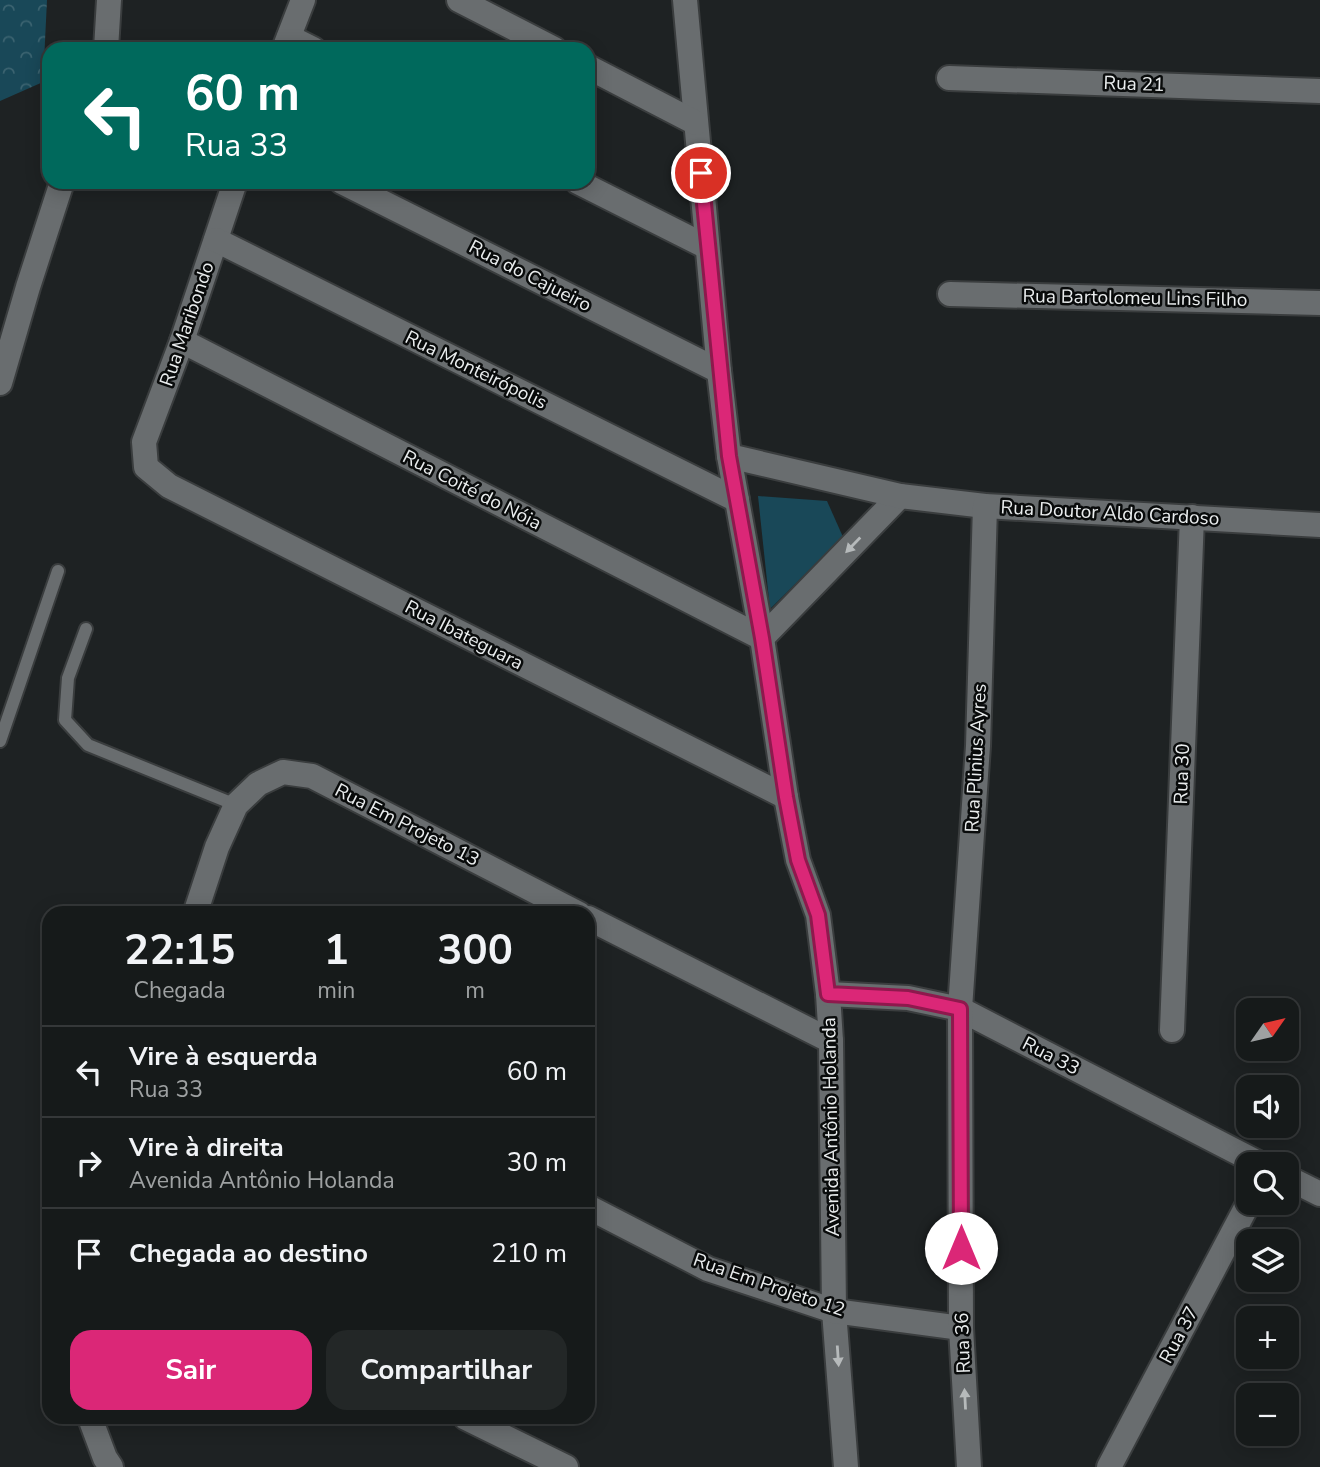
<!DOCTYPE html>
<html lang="pt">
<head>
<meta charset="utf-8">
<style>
	body { margin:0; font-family:"Nunito Sans",sans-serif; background:#232727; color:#f1f3f6; height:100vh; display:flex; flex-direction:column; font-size:26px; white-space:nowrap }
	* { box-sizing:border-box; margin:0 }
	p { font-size:23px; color:#9ea1a2 }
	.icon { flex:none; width:38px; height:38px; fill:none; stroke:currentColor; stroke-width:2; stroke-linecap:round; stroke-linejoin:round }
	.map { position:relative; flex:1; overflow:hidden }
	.sheet { position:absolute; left:42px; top:906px; width:553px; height:518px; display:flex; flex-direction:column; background:#161a1a; border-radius:21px; box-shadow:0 4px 18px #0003,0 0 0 2px #353839 }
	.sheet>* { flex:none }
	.hud { position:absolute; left:42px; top:42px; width:553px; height:147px; border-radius:21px; box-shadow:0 4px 18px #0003,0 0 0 2px #353839; background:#00695c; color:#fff; overflow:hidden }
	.needle { width:46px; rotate:56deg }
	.controls { position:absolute; left:1236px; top:998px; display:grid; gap:14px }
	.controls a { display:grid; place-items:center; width:63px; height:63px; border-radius:14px; background:#161a1a; box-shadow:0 4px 18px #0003,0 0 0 2px #353839; font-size:35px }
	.pin { position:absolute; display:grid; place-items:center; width:60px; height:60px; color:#fff; margin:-30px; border:4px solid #fff; border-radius:50%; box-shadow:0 2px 7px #0007 }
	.me { position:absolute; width:77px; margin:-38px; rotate:0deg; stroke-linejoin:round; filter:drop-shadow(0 0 5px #0008) }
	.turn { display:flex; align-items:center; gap:24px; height:147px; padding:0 28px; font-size:32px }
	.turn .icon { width:91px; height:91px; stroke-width:2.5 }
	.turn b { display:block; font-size:49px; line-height:60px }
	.eta { display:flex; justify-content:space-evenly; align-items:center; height:119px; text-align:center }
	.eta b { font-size:42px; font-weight:700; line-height:49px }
	.button { display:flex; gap:14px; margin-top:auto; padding:14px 28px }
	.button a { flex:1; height:80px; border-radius:21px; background:#db2777; color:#fff; font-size:28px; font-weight:700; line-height:80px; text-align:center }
	.button a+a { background:#232727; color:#f1f3f6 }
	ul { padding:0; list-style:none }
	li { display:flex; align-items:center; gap:21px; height:91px; padding:0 28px; border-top:2px solid #353839 }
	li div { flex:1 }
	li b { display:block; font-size:26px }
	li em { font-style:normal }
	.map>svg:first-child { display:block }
</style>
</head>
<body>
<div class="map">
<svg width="1320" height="1467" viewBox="0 0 1320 1467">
	<defs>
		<pattern id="forest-crowns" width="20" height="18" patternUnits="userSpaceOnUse" patternTransform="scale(1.75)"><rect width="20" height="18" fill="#194858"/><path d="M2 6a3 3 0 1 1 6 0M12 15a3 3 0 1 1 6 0" fill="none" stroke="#3b6370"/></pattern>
	</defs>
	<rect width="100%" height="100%" fill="#1e2223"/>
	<polygon fill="#194858" points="758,496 827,501 843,537 770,609"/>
	<polygon fill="url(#forest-crowns)" points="0,0 47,0 43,82 0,101"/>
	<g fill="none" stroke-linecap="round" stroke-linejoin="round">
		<g stroke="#3a3d3e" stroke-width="16">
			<g id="lane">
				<polyline points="86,629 68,678 65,720 88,745 236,805"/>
				<polyline points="0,741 58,571"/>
			</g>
		</g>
		<g stroke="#3a3d3e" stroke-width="28">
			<g id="street">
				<polyline points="459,0 554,49"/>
				<polyline points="685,0 719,371 729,456 762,638 786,797 798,860 818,915 828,994 831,1041 834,1311 846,1467"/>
				<polyline points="289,37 313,49"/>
				<polyline points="106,49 109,0"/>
				<polyline points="284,49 303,0"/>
				<polyline points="588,67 696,123"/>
				<polyline points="949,78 1320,91"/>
				<polyline points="235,182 182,341 144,442 146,467 169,486 786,797"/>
				<polyline points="342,182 719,371"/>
				<polyline points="578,182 707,247"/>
				<polyline points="216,240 737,500"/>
				<polyline points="950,294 1320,303"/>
				<polyline points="182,341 762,638 900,496"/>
				<polyline points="0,383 28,287 62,182"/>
				<polyline points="729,456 900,496 985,506 1320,525"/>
				<polyline points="195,914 217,847 236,805 258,784 283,772 312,776 579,914"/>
				<polyline points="588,918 831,1041"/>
				<polyline points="828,994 908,998 960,1009 1260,1164"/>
				<polyline points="1172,1030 1192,517"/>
				<polyline points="1286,1177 1320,1194"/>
				<polyline points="588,1207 708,1269 834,1311 961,1328"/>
				<polyline points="90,1418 105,1458 111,1467"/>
				<polyline points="466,1418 566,1467"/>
				<polyline points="969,1467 961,1328 960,1009 978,746 985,506"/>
				<polyline points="1109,1467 1249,1202"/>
			</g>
		</g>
		<use href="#lane" stroke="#696d6f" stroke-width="12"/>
		<use href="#street" stroke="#696d6f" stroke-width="24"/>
	</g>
	<defs><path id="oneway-solid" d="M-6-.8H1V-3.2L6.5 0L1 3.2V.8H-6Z" transform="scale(1.75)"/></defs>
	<g fill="#b6babb">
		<use href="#oneway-solid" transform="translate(853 545) rotate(134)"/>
		<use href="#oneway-solid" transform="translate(838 1356) rotate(86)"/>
		<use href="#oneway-solid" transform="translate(965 1399) rotate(-93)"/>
	</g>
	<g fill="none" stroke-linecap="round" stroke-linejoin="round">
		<g stroke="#8e194d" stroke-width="18">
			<polyline id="route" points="701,173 729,456 762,638 786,797 798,860 818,915 828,994 908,998 960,1009 961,1248"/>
		</g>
		<use href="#route" stroke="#db2777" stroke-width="12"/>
	</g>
	<g text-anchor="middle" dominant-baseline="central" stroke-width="5" stroke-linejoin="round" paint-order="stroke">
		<g font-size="19" fill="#eaedee" stroke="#090b0b">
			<text transform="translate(1134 84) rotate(2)">Rua 21</text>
			<text transform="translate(530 276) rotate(27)">Rua do Cajueiro</text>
			<text transform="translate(1135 298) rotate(1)">Rua Bartolomeu Lins Filho</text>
			<text transform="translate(187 324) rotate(-71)">Rua Maribondo</text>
			<text transform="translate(476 370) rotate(26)">Rua Monteirópolis</text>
			<text transform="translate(472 490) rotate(27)">Rua Coité do Nóia</text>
			<text transform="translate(1110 513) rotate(3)">Rua Doutor Aldo Cardoso</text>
			<text transform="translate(464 635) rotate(27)">Rua Ibateguara</text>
			<text transform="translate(976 758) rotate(-87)">Rua Plinius Ayres</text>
			<text transform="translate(1182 774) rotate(-88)">Rua 30</text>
			<text transform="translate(407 825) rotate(27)">Rua Em Projeto 13</text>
			<text transform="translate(1051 1056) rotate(27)">Rua 33</text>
			<text transform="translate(831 1127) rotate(-91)">Avenida Antônio Holanda</text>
			<text transform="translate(769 1285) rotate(19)">Rua Em Projeto 12</text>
			<text transform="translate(1179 1335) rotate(-62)">Rua 37</text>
			<text transform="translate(963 1343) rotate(-92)">Rua 36</text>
		</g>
	</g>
</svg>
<div class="controls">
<a><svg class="needle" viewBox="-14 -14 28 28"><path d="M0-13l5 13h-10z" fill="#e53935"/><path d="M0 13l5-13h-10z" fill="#9ea1a2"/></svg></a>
<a><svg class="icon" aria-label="sound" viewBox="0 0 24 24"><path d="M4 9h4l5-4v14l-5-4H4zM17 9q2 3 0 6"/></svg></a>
<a><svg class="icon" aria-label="search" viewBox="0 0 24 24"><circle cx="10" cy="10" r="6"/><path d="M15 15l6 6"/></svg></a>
<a><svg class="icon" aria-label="layers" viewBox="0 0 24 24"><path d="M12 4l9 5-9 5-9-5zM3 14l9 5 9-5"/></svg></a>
<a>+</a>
<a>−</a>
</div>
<div class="pin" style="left:701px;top:173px;background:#d93025"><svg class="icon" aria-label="arrive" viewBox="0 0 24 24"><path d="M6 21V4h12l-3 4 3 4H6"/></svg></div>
<svg class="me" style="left:961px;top:1248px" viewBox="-20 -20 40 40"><circle r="19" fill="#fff"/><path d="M0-13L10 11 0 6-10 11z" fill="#db2777"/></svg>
<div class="hud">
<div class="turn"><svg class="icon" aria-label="left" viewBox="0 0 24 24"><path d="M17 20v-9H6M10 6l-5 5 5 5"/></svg><div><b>60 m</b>Rua 33</div></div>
</div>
<section class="sheet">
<div class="eta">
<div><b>22:15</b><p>Chegada</p></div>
<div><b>1</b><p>min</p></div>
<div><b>300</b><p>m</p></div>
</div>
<ul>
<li><svg class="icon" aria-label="left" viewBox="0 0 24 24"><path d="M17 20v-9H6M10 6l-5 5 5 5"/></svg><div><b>Vire à esquerda</b><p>Rua 33</p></div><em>60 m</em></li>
<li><svg class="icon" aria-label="right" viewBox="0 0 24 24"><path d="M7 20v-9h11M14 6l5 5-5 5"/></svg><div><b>Vire à direita</b><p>Avenida Antônio Holanda</p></div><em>30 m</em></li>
<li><svg class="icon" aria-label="arrive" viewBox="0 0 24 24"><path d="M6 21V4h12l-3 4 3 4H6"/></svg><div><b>Chegada ao destino</b></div><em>210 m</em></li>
</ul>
<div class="button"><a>Sair</a><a>Compartilhar</a></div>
</section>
</div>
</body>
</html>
